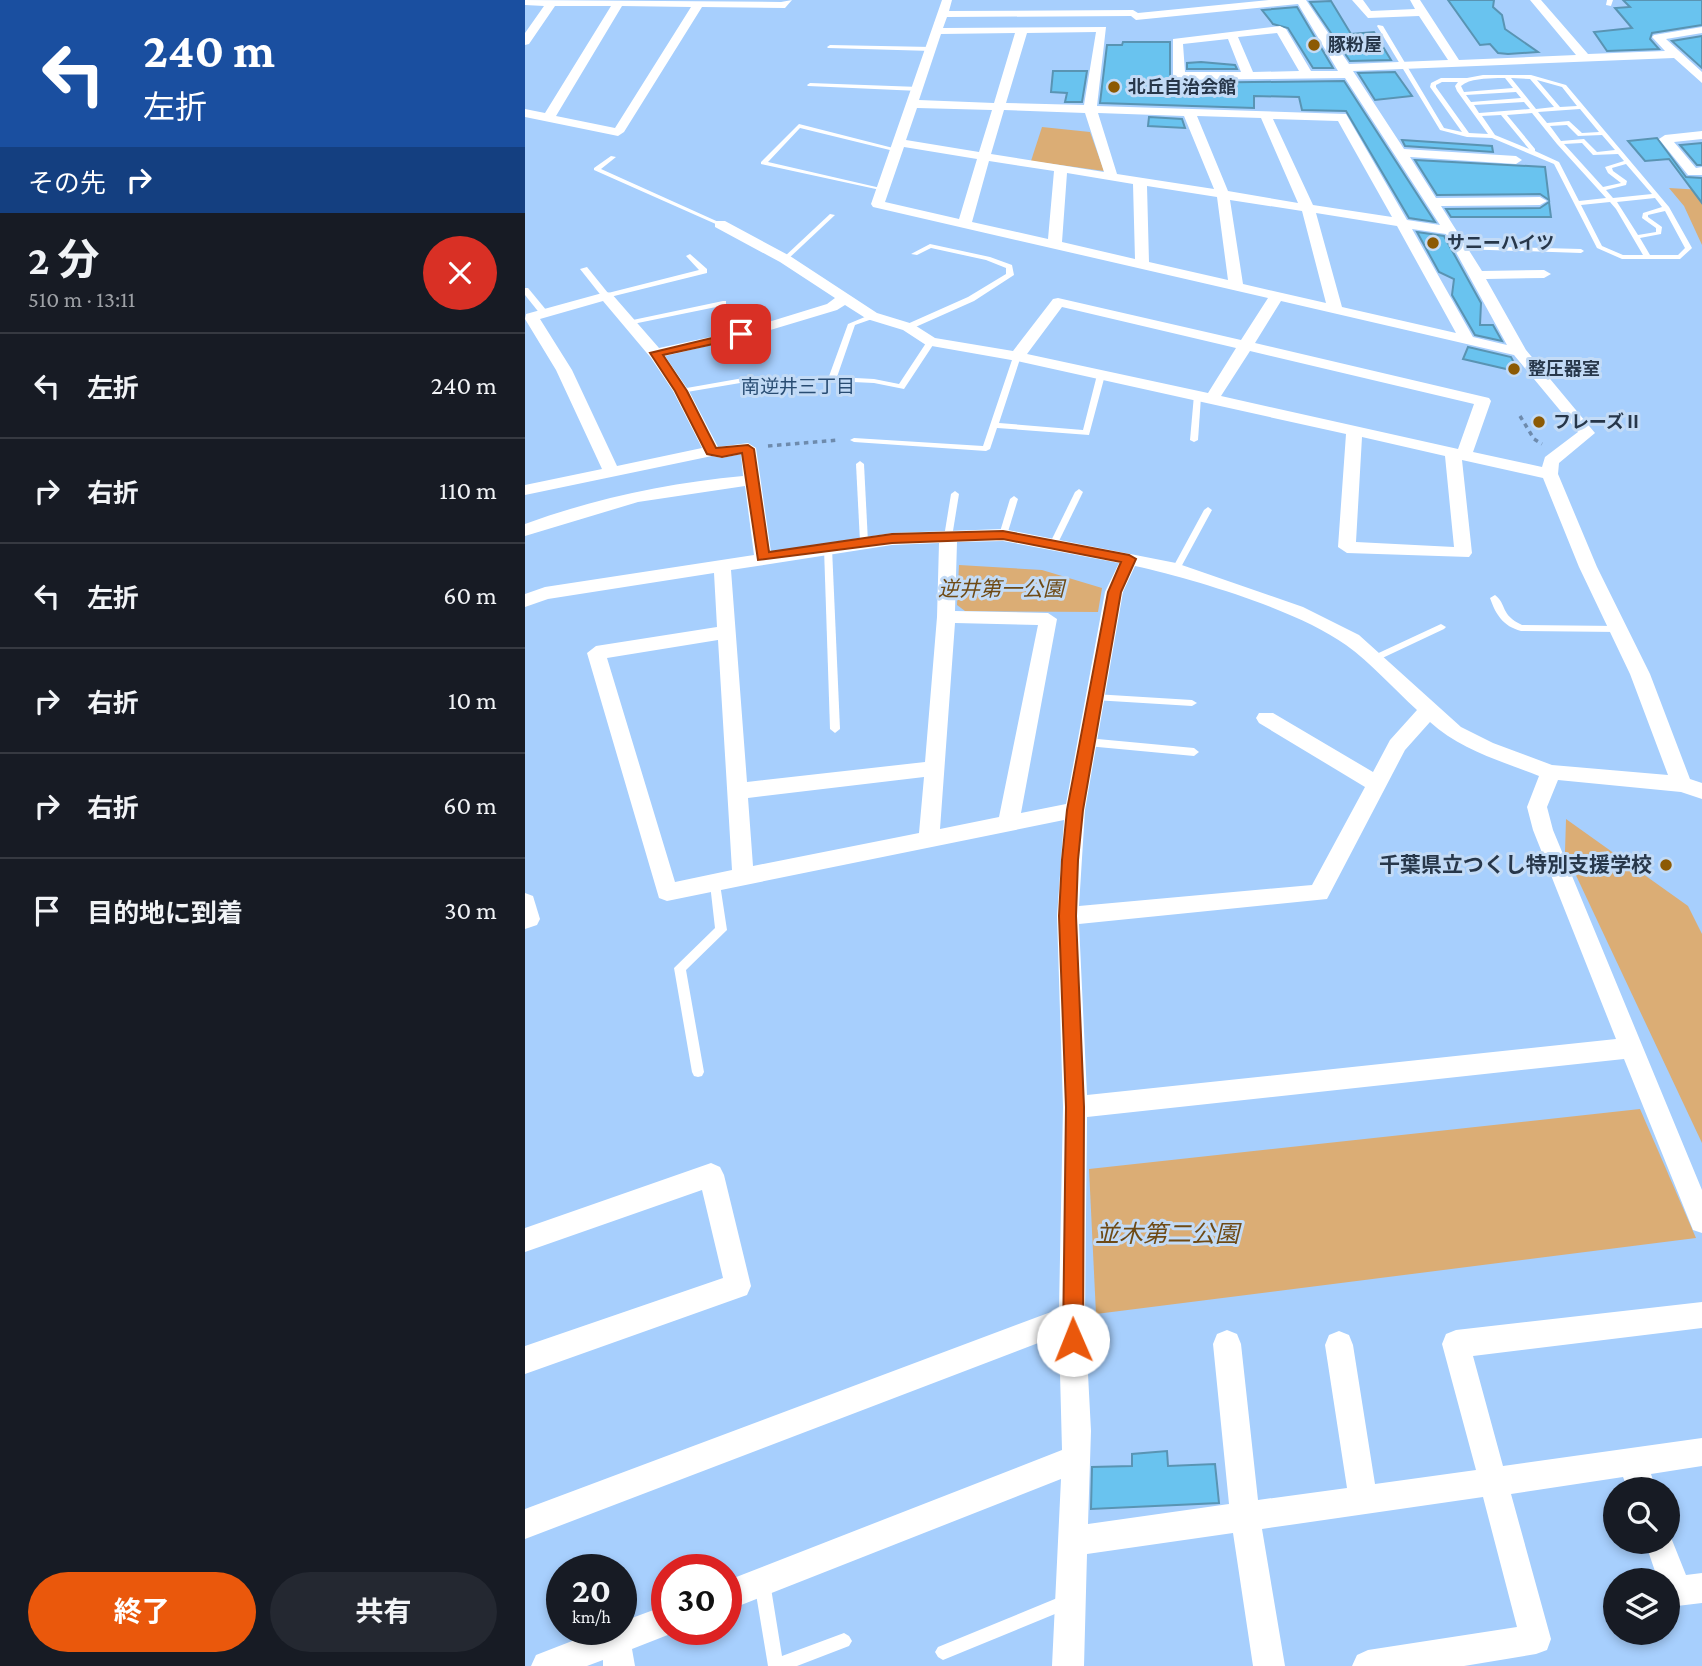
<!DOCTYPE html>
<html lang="ja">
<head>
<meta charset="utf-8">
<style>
	body { margin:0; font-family:"Crimson Pro","Noto Sans JP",serif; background:#242831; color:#f1f3f6; height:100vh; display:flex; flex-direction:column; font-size:26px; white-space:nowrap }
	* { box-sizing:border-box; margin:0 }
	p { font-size:23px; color:#9ea1a6 }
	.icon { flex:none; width:38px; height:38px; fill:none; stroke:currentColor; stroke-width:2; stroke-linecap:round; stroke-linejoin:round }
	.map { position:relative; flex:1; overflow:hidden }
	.details { display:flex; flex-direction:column; background:#171b24; width:525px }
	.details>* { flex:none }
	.banner { background:#1a4fa0; color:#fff; overflow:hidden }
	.fabs { position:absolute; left:1078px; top:1477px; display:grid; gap:14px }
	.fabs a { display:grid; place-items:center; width:77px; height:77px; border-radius:50%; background:#171b24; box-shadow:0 4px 10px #0003; font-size:35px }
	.speed { position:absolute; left:21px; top:1554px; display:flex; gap:14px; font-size:35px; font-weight:700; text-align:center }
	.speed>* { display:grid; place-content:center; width:91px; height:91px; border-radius:50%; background:#171b24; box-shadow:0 4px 10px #0003; line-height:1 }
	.speed small { font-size:18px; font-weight:400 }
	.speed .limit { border:10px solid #d22; background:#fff; color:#111 }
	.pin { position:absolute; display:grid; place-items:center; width:60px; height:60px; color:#fff; margin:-30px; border-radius:14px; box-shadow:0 4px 10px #0006 }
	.me { position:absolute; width:77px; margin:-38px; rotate:359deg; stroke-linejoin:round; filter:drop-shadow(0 0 5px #0008) }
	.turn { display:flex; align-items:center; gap:24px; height:147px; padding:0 28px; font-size:32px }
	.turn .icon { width:91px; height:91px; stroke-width:2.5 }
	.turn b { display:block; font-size:49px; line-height:60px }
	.then { display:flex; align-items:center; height:66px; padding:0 28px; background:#0003; gap:14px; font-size:26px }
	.round { display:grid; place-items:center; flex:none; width:74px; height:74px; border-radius:37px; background:#242831 }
	.summary { display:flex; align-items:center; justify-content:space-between; height:119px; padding:0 28px }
	h1 { font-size:42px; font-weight:700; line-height:52px }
	.cta { display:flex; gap:14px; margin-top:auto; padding:14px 28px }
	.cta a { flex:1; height:80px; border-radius:42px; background:#ea580c; color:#fff; font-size:28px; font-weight:700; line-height:80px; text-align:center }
	.cta a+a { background:#242831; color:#f1f3f6 }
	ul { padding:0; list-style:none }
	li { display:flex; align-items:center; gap:21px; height:105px; padding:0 28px; border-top:2px solid #363941 }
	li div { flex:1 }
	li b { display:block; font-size:26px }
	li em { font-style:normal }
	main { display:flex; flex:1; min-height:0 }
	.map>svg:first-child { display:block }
</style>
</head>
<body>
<main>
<section class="details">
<div class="banner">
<div class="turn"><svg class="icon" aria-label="left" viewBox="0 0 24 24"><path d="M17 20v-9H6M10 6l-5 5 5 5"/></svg><div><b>240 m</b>左折</div></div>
<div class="then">その先<svg class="icon" aria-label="right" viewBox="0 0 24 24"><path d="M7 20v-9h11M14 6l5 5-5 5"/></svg></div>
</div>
<div class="summary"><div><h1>2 分</h1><p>510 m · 13:11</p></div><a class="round" style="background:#d93025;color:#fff"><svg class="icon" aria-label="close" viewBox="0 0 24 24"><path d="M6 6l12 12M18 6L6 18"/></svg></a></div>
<ul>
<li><svg class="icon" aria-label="left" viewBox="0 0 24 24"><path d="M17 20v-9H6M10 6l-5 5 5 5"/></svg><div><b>左折</b></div><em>240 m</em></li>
<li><svg class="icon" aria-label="right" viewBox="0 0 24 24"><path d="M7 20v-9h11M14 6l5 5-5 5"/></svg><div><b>右折</b></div><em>110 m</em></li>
<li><svg class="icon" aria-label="left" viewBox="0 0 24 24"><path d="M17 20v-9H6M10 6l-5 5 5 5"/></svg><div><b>左折</b></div><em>60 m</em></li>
<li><svg class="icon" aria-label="right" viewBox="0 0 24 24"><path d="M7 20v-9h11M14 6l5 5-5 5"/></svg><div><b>右折</b></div><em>10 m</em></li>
<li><svg class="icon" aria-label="right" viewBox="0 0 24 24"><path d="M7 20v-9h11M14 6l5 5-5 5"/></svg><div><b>右折</b></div><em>60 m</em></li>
<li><svg class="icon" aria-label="arrive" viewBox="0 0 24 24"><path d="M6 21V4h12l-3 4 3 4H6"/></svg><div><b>目的地に到着</b></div><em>30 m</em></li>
</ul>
<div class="cta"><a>終了</a><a>共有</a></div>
</section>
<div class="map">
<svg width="1177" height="1666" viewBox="0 0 1177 1666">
	<rect width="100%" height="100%" fill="#a7cffd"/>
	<g fill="#dbad75">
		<polygon points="517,127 565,132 579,171 506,161"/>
		<polygon points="1144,188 1177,190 1177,245 1159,206"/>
		<polygon points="434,565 517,570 577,588 573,612 440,611 432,605"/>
		<polygon points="1041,819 1163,906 1177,934 1177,1143 1040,852"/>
		<polygon points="1115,1109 1171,1238 571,1314 564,1169"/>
	</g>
	<g fill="#69c3ef" stroke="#5994b3" stroke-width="2">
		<polygon points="923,0 969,0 968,7 977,15 980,29 1013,52 983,54 973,53 965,44 955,45"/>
		<polygon points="1098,0 1177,0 1177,25 1127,33 1125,39 1134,49 1082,51 1069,32 1107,28 1090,8 1105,7"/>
		<polygon points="806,1 826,34 849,32 866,60 825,61 785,2"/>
		<polygon points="772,7 808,68 788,68 763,28 748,24 737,10"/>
		<polygon points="1177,36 1177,68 1147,41"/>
		<polygon points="598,42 645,42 645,76 654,83 819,81 910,222 884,218 821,111 777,110 774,97 729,96 729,108 575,103 582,45 597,45"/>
		<polygon points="676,62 710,65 712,69 662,69 662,63"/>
		<polygon points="528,71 562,71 557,102 540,102 542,93 526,92"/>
		<polygon points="870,72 887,96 850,100 833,73"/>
		<polygon points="624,117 657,119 660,128 623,126"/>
		<polygon points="1132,138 1161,177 1177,178 1177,203 1144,159 1120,161 1103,141"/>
		<polygon points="877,140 967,146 968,152 880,146"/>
		<polygon points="1177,143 1177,165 1172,165 1155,145"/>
		<polygon points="890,160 1020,167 1024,200 1015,194 912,195"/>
		<polygon points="1024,202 1026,217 926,217 921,209 1015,208"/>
		<polygon points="892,232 919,236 956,303 955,325 968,325 977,341 950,335 927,295 929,279 914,272"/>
		<polygon points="943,347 986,357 994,372 938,359"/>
		<polygon points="642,1451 643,1466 690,1464 694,1503 566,1509 567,1467 607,1466 607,1454"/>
	</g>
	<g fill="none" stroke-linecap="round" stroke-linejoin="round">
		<g stroke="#6e8bad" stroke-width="3.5" stroke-dasharray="4.5 4.5" stroke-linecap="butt">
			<polyline points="995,416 1009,439 1017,444"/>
			<polyline points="243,446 314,440"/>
		</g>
		<g fill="#fff" fill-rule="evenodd">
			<polygon points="1082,0 1088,0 1086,6 1081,5"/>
			<path d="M 853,25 L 858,26 L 919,128 L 937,132 L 905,87 L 906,83 L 916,78 L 942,78 L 958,75 L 1006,75 L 1041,85 L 1144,207 L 1167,248 L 1166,249 L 1155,259 L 1097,259 L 1072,248 L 1029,164 L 967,138 L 942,137 L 915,130 L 852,26 ZM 973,78 L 980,78 L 988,88 L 939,92 L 936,86 C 945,78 961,79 973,78 ZM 986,78 L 1005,79 L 1029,107 L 1011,109 ZM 1012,80 L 1037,87 L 1052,106 L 1035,107 ZM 917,82 L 933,82 L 930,86 L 932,91 L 963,134 L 944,133 L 911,87 L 911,85 ZM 991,92 L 996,98 L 946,102 L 941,95 ZM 999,102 L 1005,109 L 954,113 L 949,105 ZM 1055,109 L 1074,132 L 1057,133 L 1044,121 L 1022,123 L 1013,112 ZM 1007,113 L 1032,144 L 1081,198 L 1054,201 L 1034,162 L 1010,151 L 1010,149 L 982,115 ZM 976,115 L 1004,149 L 970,135 L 957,116 ZM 1042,125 L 1053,136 L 1077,135 L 1090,150 L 1072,152 L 1059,139 L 1036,141 L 1025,126 ZM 1057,143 L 1068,155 L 1093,154 L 1099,161 L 1080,167 L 1083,173 L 1096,183 L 1078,187 L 1039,144 ZM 1101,164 L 1127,194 L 1088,198 L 1081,190 L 1101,185 L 1102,181 L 1088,171 L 1087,168 ZM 1130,198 L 1137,207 L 1118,213 L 1117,218 L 1131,228 L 1131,232 L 1113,235 L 1092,202 ZM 1085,202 L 1091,209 L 1118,255 L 1098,255 L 1077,246 L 1056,205 ZM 1140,211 L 1160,248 L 1153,255 L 1125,255 L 1115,238 L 1136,234 L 1137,227 L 1123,217 L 1123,215 Z"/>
			<polygon points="305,45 407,47 410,49 407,51 303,48 302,47"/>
			<polygon points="285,83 394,87 397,89 394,91 283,86 282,85"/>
			<polygon points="274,124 376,150 373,152 275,128 243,162 360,189 360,191 236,164 236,162"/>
			<polygon points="86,156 91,157 76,169 198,224 193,225 69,170 69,168"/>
			<polygon points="305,214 310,215 262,260 258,260 258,258"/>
			<polygon points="405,244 465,257 487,265 489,275 449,301 386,329 380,329 380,325 443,297 481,274 481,268 461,260 406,248 392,255 386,254"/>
			<polygon points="937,246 1056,249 1059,251 1056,253 935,249 935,247"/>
			<polygon points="165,254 182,269 182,273 81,298 78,298 55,269 62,267 83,293 174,270 161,256"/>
			<polygon points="0,288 3,288 22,311 22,315 16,315 0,295"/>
			<polygon points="198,301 201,301 201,305 103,325 99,323 103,321"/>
			<polygon points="347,314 351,316 350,318 330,325 312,377 349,379 374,384 403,340 409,340 410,342 379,389 349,383 307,381 303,379 323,324"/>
			<polygon points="489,354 496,356 474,423 558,430 572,375 576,373 580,375 564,435 472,428 465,449 461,451 329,442 325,440 329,438 458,446"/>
			<polygon points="224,377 227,377 227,381 156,393 152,391 156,389"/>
			<polygon points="669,395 672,395 676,397 673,440 669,442 665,440"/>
			<polygon points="335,461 339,464 343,542 339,545 335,542 331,464"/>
			<polygon points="554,489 558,492 533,543 532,545 526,545 525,543 550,492"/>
			<polygon points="430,491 434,494 427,537 423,540 419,537 426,494"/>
			<polygon points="489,496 493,499 482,535 478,538 475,537 474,535 485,499"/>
			<polygon points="683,507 687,510 655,569 654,571 648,571 647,569 679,510"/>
			<polygon points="303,545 307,548 315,729 310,733 305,729 299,548"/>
			<path d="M 970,595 C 982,604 975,615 997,625 L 1093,626 L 1098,629 L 1093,632 L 996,631 C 978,626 971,615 965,598 Z"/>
			<polygon points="916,624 921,627 919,629 851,661 845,661 843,659 845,657"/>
			<polygon points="569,694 667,700 672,703 667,706 569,700 564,697"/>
			<polygon points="562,738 669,748 674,752 669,756 562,746 557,742"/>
			<polygon points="190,880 194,881 195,884 202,930 161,970 179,1072 177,1076 173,1077 169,1076 167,1072 149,968 190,928 185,884 186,881"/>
			<polygon points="237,1574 242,1577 245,1582 257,1656 319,1633 324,1636 327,1641 324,1646 272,1666 243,1666 229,1582 232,1577"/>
			<polygon points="542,1594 547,1597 550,1602 547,1607 418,1660 413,1657 410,1652 413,1647"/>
		</g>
		<g fill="#fff" fill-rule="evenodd">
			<path d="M 0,0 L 256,2 L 267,0 L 260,8 L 177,7 L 99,132 L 93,136 L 0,117 L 0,109 L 20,113 L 86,6 L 30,6 L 4,44 L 0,45 L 0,33 L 19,6 L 0,5 ZM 97,6 L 166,7 L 90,128 L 31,116 Z"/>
			<path d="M 417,0 L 427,0 L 424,11 L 608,10 L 613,13 L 744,0 L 781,0 L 824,64 L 923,60 L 894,16 L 843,18 L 827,0 L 838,0 L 846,11 L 890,9 L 885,0 L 895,0 L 934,60 L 1051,55 L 1005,0 L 1016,0 L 1063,54 L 1140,51 L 1127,37 L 1129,35 L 1177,27 L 1177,33 L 1141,39 L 1177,72 L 1177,83 L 1149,58 L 828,71 L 879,149 L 991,156 L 997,160 L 991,164 L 885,157 L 911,198 L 1015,197 L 1022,201 L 1015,205 L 916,206 L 957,271 L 1019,270 L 1026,274 L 1019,278 L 961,279 L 1001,350 L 1070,433 L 1034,463 L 1033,474 L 1072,567 L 1125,674 L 1165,779 L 1177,783 L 1177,799 L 1156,792 L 1033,780 L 1022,807 L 1028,830 L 1177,1190 L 1177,1233 L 1168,1230 L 1099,1059 L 562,1117 L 560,1317 L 566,1431 L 563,1524 L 704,1504 L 688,1344 L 692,1334 L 702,1330 L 712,1334 L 716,1344 L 733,1500 L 822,1488 L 800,1345 L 804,1335 L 814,1331 L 824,1335 L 828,1345 L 850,1484 L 951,1470 L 917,1344 L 921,1334 L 931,1330 L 1177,1302 L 1177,1328 L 948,1356 L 978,1466 L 1177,1438 L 1177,1466 L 1126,1474 L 1131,1489 L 1103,1489 L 1098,1477 L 986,1494 L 1026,1639 L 1022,1650 L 1011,1654 L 939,1666 L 827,1666 L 832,1655 L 843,1650 L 992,1627 L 958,1497 L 737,1529 L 760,1666 L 728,1666 L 708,1533 L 562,1554 L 559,1666 L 527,1666 L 536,1479 L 201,1611 L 201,1581 L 537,1450 L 534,1335 L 0,1539 L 0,1509 L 534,1309 L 538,1107 L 532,916 L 539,820 L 142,901 L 134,898 L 62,653 L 71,646 L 192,627 L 189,573 L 23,599 L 0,607 L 0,594 L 20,587 L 229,555 L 220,486 L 113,502 L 0,536 L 0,524 C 71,498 144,483 218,476 L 216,454 L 197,458 L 187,456 L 0,495 L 0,485 L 77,469 L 31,370 L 0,319 L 1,314 L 81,292 L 86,293 L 134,348 L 218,330 L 302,304 L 310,298 L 255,262 L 190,227 L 190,221 L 200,221 L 265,256 L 352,313 L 388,324 L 410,338 L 488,351 L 528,299 L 533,298 L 716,340 L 743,298 L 348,207 L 346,204 ZM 773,4 L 813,71 L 786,71 L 761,29 L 755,26 L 648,39 L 648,76 L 654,80 L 820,78 L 915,225 L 882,220 L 821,114 L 572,106 L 581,27 L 418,28 L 422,17 L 606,16 L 611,20 ZM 571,32 L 559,105 L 481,103 L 502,33 ZM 490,33 L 469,103 L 394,100 L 416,34 ZM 752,33 L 774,71 L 728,72 L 713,37 ZM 703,39 L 716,72 L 660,72 L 658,44 ZM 392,108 L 467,110 L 454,152 L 381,140 ZM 479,110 L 560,113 L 579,172 L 466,154 ZM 573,113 L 659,116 L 689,189 L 592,174 ZM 672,116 L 736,118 L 773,203 L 703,191 ZM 748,119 L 813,121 L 867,217 L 788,205 ZM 379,147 L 452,159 L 434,219 L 360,202 ZM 464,161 L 529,171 L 523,239 L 447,222 ZM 542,173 L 608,184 L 610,259 L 537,242 ZM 622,186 L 692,197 L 703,280 L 624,262 ZM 705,200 L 777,211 L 801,303 L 718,284 ZM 791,213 L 872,226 L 931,333 L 817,307 ZM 887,229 L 921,234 L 982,345 L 948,337 ZM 78,301 L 126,358 L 148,391 L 177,448 L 92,466 L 47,370 L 15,319 ZM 756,301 L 989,355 L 1053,432 L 1020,457 L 1017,467 L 948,452 L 966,401 L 964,398 L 730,343 ZM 320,305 L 342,319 L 378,330 L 401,345 L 492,361 L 821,434 L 813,547 L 822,553 L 944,557 L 947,553 L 937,460 L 1018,478 L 1054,567 L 1105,674 L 1143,775 L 1027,765 L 968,743 L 936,727 L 834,635 L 778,607 L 651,563 L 478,529 L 367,533 L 246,552 L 231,448 L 223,443 L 193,447 L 164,391 L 140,356 L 229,335 L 312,310 ZM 537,307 L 711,348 L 683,393 L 502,354 ZM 725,351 L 949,404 L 933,449 L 696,396 ZM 837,437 L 920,456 L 929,547 L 831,542 ZM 478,541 L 594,563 L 580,592 L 541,804 L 496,813 L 532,619 L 523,613 L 430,611 L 432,542 ZM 414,543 L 412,617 L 400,762 L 222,782 L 206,570 L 367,545 ZM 610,566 C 669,579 772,610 821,645 C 846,663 869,689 892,710 L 865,740 L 848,772 L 748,713 L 734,713 L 731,718 L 734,723 L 840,787 L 787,885 L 554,906 L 560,810 L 598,592 ZM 430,623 L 513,625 L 474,817 L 415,829 ZM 193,640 L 207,870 L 150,882 L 82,658 ZM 905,722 C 936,750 976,761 1014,776 L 1002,807 L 1008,830 L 1091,1039 L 562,1095 L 554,924 L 802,899 L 880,750 ZM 399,777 L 394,833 L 228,866 L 223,798 Z"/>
			<polygon points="1177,131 1177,139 1149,142 1171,168 1177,167 1177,175 1163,175 1134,139 1140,135"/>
			<polygon points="0,893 8,896 15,919 12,925 0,929"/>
			<polygon points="186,1163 195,1167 199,1175 226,1286 222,1295 0,1374 0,1346 198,1278 177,1190 0,1252 0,1228"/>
			<polygon points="1143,1530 1161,1575 1177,1573 1177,1603 1152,1606 1143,1602 1143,1580 1133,1580 1120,1542 1143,1542"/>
			<polygon points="142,1605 142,1629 153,1631 107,1649 110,1666 78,1666 78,1660 62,1666 6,1666 11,1655 78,1629 96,1629 96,1622"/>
		</g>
	</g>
	<polygon fill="#ea580c" stroke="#983908" stroke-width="2" points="216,331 222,334 220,337 138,355 162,391 191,448 223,445 229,449 244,552 367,534 478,531 604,555 611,559 596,592 558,810 553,860 551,916 559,1107 558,1340 555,1347 548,1350 541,1347 538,1340 541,1107 534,916 537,860 542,810 583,592 596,562 478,539 367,543 233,560 217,453 197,457 182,454 150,391 125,353"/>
	<g fill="#8c5a04" stroke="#c3dbf6" stroke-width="2.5">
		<circle cx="789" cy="45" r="7"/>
		<circle cx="589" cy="87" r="7"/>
		<circle cx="908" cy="243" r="7"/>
		<circle cx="989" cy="369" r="7"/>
		<circle cx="1014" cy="422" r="7"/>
		<circle cx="1141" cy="865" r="7"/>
	</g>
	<g text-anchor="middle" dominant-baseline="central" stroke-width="6" stroke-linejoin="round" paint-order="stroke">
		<g font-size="18" font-weight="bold" fill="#27374a" stroke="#c3dbf6" text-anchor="start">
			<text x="803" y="45">豚粉屋</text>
			<text x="603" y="87">北丘自治会館</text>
			<text x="922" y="243">サニーハイツ</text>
			<text x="1003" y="369">整圧器室</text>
			<text x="1028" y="422">フレーズⅡ</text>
		</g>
		<g font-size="19" fill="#294d73" stroke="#c3dbf6">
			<text x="273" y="386">南逆井三丁目</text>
		</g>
		<g font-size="21" font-style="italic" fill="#6e4a15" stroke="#c3dbf6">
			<text x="476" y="589">逆井第一公園</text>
		</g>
		<g font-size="21" font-weight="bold" fill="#27374a" stroke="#c3dbf6" text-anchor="end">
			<text x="1127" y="865">千葉県立つくし特別支援学校</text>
		</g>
		<g font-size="24" font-style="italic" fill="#6e4a15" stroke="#c3dbf6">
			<text x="642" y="1233">並木第二公園</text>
		</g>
	</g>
</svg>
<div class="fabs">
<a><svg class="icon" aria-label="search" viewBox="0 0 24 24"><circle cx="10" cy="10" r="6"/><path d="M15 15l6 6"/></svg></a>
<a><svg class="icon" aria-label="layers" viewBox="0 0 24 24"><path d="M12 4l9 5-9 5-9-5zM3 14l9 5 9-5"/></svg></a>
</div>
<div class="speed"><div>20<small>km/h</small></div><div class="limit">30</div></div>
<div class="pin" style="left:216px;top:334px;background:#d93025"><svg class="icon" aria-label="arrive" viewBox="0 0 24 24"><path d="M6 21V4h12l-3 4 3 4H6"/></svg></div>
<svg class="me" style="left:548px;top:1340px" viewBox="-20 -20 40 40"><circle r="19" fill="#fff"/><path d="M0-13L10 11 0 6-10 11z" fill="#ea580c"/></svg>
</div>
</main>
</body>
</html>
